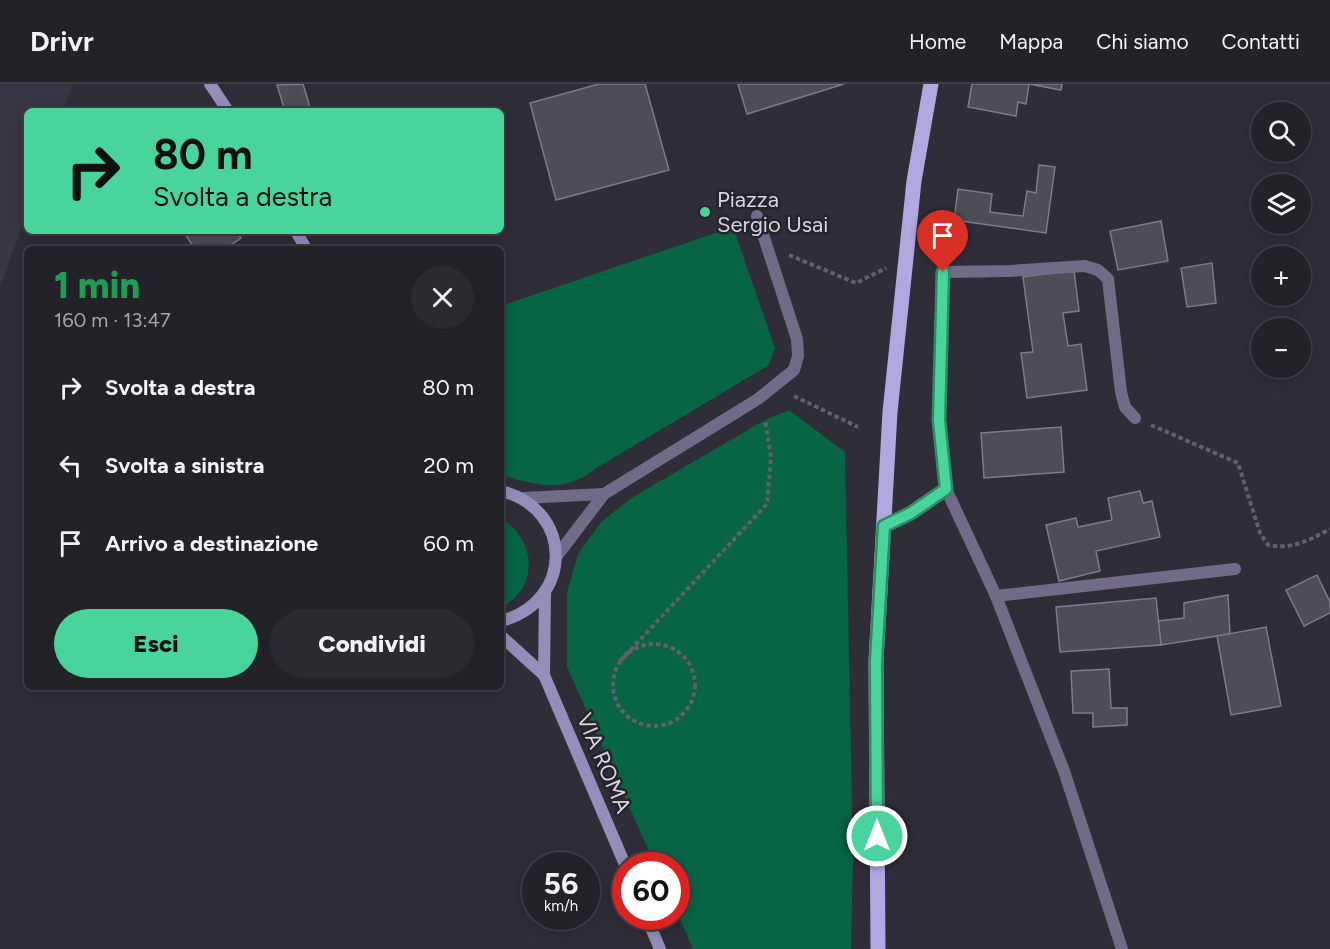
<!DOCTYPE html>
<html lang="it">
<head>
<meta charset="utf-8">
<style>
	body { margin:0; font-family:Figtree,sans-serif; background:#2b2a31; color:#f1f3f6; height:100vh; display:flex; flex-direction:column; font-size:22px; white-space:nowrap }
	* { box-sizing:border-box; margin:0 }
	p { font-size:20px; color:#a3a4a8 }
	.icon { flex:none; width:33px; height:33px; fill:none; stroke:currentColor; stroke-width:2; stroke-linecap:round; stroke-linejoin:round }
	.map { position:relative; flex:1; overflow:hidden }
	.side { position:absolute; left:24px; top:162px; width:480px; height:444px; display:flex; flex-direction:column; background:#232229; border-radius:9px; box-shadow:0 3px 15px #0003,0 0 0 2px #403f46 }
	.side>* { flex:none }
	.hud { position:absolute; left:24px; top:24px; width:480px; height:126px; border-radius:9px; box-shadow:0 3px 15px #0003,0 0 0 2px #403f46; background:#49d49c; color:#111; overflow:hidden }
	.buttons { position:absolute; left:1251px; top:18px; display:grid; gap:12px }
	.buttons a { display:grid; place-items:center; width:60px; height:60px; border-radius:50%; background:#232229; box-shadow:0 3px 15px #0003,0 0 0 2px #403f46; font-size:30px }
	.speed { position:absolute; left:522px; top:768px; display:flex; gap:12px; font-size:30px; font-weight:700; text-align:center }
	.speed>* { display:grid; place-content:center; width:78px; height:78px; border-radius:50%; background:#232229; box-shadow:0 3px 15px #0003,0 0 0 2px #403f46; line-height:1 }
	.speed small { font-size:15px; font-weight:400 }
	.speed .limit { border:9px solid #d22; background:#fff; color:#111 }
	.pin { position:absolute; display:grid; place-items:center; width:51px; height:51px; color:#fff; margin:-62px -26px; border-radius:50% 50% 50% 0; rotate:-45deg; box-shadow:0 0 6px #0007 }
	.pin .icon { rotate:45deg }
	.me { position:absolute; width:66px; margin:-33px; rotate:0deg; stroke-linejoin:round; filter:drop-shadow(0 0 4px #0008) }
	.turn { display:flex; align-items:center; gap:21px; height:126px; padding:0 30px; font-size:27px }
	.turn .icon { width:78px; height:78px; stroke-width:2.5 }
	.turn b { display:block; font-size:42px; line-height:51px }
	.round { display:grid; place-items:center; flex:none; width:63px; height:63px; border-radius:32px; background:#2b2a31 }
	.headline { display:flex; align-items:center; justify-content:space-between; height:102px; padding:0 30px }
	h1 { font-size:36px; font-weight:800; line-height:45px; color:#1e9e55 }
	.action { display:flex; gap:12px; margin-top:auto; padding:12px 30px }
	.action a { flex:1; height:69px; border-radius:36px; background:#49d49c; color:#111; font-size:24px; font-weight:800; line-height:69px; text-align:center }
	.action a+a { background:#2b2a31; color:#f1f3f6 }
	ul { padding:0; list-style:none }
	li { display:flex; align-items:center; gap:18px; height:78px; padding:0 30px }
	li div { flex:1 }
	li b { display:block; font-size:22px }
	li em { font-style:normal }
	header { display:flex; align-items:center; gap:36px; box-sizing:border-box; height:84px; padding:0 30px; background:#232229; border-bottom:2px solid #403f46 }
	header strong { font-size:28px }
	nav { display:flex; gap:33px; margin-inline-start:auto; font-size:21px }
	.map>svg:first-child { display:block }
</style>
</head>
<body>
<header>
<strong>Drivr</strong>
<nav><a>Home</a><a>Mappa</a><a>Chi siamo</a><a>Contatti</a></nav>
</header>
<div class="map">
<svg width="1330" height="865" viewBox="0 0 1330 865">
	<rect width="100%" height="100%" fill="#2f2d37"/>
	<polygon fill="#383544" points="0,0 73,0 63,27 27,27 27,128 0,204"/>
	<g fill="#076445">
		<path d="M 733,143 L 775,264 L 769,281 L 595,385 C 563,410 537,401 501,391 L 501,222 Z"/>
		<polygon points="789,326 845,368 853,772 851,865 693,865 677,828 676,782 655,781 567,583 567,508 578,470 602,437 633,413 765,336"/>
		<path d="M 501,435 C 536,454 540,505 501,523 Z"/>
	</g>
	<g fill="#4e4d57" stroke="#7d7b86" stroke-width="1.5">
		<polygon points="303,0 311,27 285,27 277,1"/>
		<polygon points="599,0 645,0 669,86 556,116 530,19"/>
		<polygon points="738,0 844,0 747,30"/>
		<polygon points="972,0 1062,0 1061,6 1029,0 1026,20 1018,18 1016,32 968,23"/>
		<polygon points="1039,81 1055,83 1046,149 954,136 958,105 992,110 990,128 1023,132 1027,107 1036,109"/>
		<polygon points="1161,137 1168,177 1118,186 1110,147"/>
		<polygon points="183,147 236,147 241,154 225,165 195,165"/>
		<polygon points="1212,179 1216,219 1187,223 1181,184"/>
		<polygon points="1074,186 1079,227 1063,229 1068,262 1081,260 1087,306 1027,314 1021,269 1033,268 1023,193"/>
		<polygon points="1061,343 1064,388 984,394 981,349"/>
		<polygon points="1140,407 1143,419 1152,417 1160,453 1096,467 1100,487 1059,497 1046,441 1076,434 1078,443 1112,436 1108,414"/>
		<polygon points="1317,491 1330,518 1330,529 1304,542 1286,506"/>
		<polygon points="1228,511 1230,550 1161,561 1158,537 1184,534 1184,519"/>
		<polygon points="1156,514 1161,561 1060,568 1056,523"/>
		<polygon points="1266,543 1281,622 1231,631 1217,552"/>
		<polygon points="1109,585 1111,624 1127,624 1127,641 1093,643 1093,629 1073,629 1071,587"/>
	</g>
	<g fill="none" stroke-linecap="round" stroke-linejoin="round">
		<g stroke="#626069" stroke-width="4" stroke-dasharray="4.5 3" stroke-linecap="butt">
			<polyline points="789,171 856,199 886,184"/>
			<polyline points="794,312 858,343"/>
			<path d="M 1151,341 L 1238,379 L 1260,449 L 1268,461 C 1291,466 1310,456 1330,445"/>
			<polyline points="501,439 503,436"/>
			<circle cx="654" cy="601" r="41"/>
			<polyline points="620,577 767,420 771,373 765,336"/>
		</g>
		<g stroke="#716b88" stroke-width="12">
			<polyline points="523,414 604,410"/>
			<polyline points="884,442 911,429 946,405"/>
			<polyline points="556,473 604,410 758,315 794,286 798,272 797,255 757,132"/>
			<polyline points="996,512 1235,485"/>
			<polyline points="1122,865 1064,687 996,512 946,405 939,337 943,188 1010,187 1085,182 1098,186 1108,195 1121,308 1125,323 1135,334"/>
		</g>
		<g stroke="#968dba" stroke-width="12">
			<polyline points="210,0 228,27"/>
			<polyline points="296,147 306,165"/>
			<path d="M 501,407 C 574,425 574,518 501,537"/>
			<polyline points="545,509 544,591 626,783"/>
			<polyline points="501,552 544,591"/>
			<polyline points="646,832 660,865"/>
		</g>
		<polyline stroke="#b2a7e1" stroke-width="15" points="878,865 876,577 890,328 914,97 931,0"/>
	</g>
	<g fill="none" stroke-linecap="round" stroke-linejoin="round">
		<g stroke="#2f8a65" stroke-width="15">
			<polyline id="route" points="877,752 876,577 884,442 911,429 946,405 939,336 943,188"/>
		</g>
		<use href="#route" stroke="#49d49c" stroke-width="10"/>
	</g>
	<circle fill="#49d49c" stroke="#25242d" stroke-width="2" cx="705" cy="128" r="6"/>
	<g text-anchor="middle" dominant-baseline="central" stroke-width="5" stroke-linejoin="round" paint-order="stroke">
		<g font-size="22" fill="#d7d6dd" stroke="#25242d" text-anchor="start">
			<text x="717" y="115">Piazza<tspan x="717" dy="25">Sergio Usai</tspan></text>
		</g>
		<g font-size="22" fill="#d7d6dd" stroke="#25242d">
			<text transform="translate(604 679) rotate(67)">VIA ROMA</text>
		</g>
	</g>
</svg>
<div class="buttons">
<a><svg class="icon" aria-label="search" viewBox="0 0 24 24"><circle cx="10" cy="10" r="6"/><path d="M15 15l6 6"/></svg></a>
<a><svg class="icon" aria-label="layers" viewBox="0 0 24 24"><path d="M12 4l9 5-9 5-9-5zM3 14l9 5 9-5"/></svg></a>
<a>+</a>
<a>−</a>
</div>
<div class="speed"><div>56<small>km/h</small></div><div class="limit">60</div></div>
<div class="pin" style="left:943px;top:188px;background:#d93025"><svg class="icon" aria-label="arrive" viewBox="0 0 24 24"><path d="M6 21V4h12l-3 4 3 4H6"/></svg></div>
<svg class="me" style="left:877px;top:752px" viewBox="-20 -20 40 40"><circle r="17" fill="#49d49c" stroke="#fff" stroke-width="3"/><path d="M0-11L8 9 0 5-8 9z" fill="#fff"/></svg>
<div class="hud">
<div class="turn"><svg class="icon" aria-label="right" viewBox="0 0 24 24"><path d="M7 20v-9h11M14 6l5 5-5 5"/></svg><div><b>80 m</b>Svolta a destra</div></div>
</div>
<section class="side">
<div class="headline"><div><h1>1 min</h1><p>160 m · 13:47</p></div><a class="round"><svg class="icon" aria-label="close" viewBox="0 0 24 24"><path d="M6 6l12 12M18 6L6 18"/></svg></a></div>
<ul>
<li><svg class="icon" aria-label="right" viewBox="0 0 24 24"><path d="M7 20v-9h11M14 6l5 5-5 5"/></svg><div><b>Svolta a destra</b></div><em>80 m</em></li>
<li><svg class="icon" aria-label="left" viewBox="0 0 24 24"><path d="M17 20v-9H6M10 6l-5 5 5 5"/></svg><div><b>Svolta a sinistra</b></div><em>20 m</em></li>
<li><svg class="icon" aria-label="arrive" viewBox="0 0 24 24"><path d="M6 21V4h12l-3 4 3 4H6"/></svg><div><b>Arrivo a destinazione</b></div><em>60 m</em></li>
</ul>
<div class="action"><a>Esci</a><a>Condividi</a></div>
</section>
</div>
</body>
</html>
